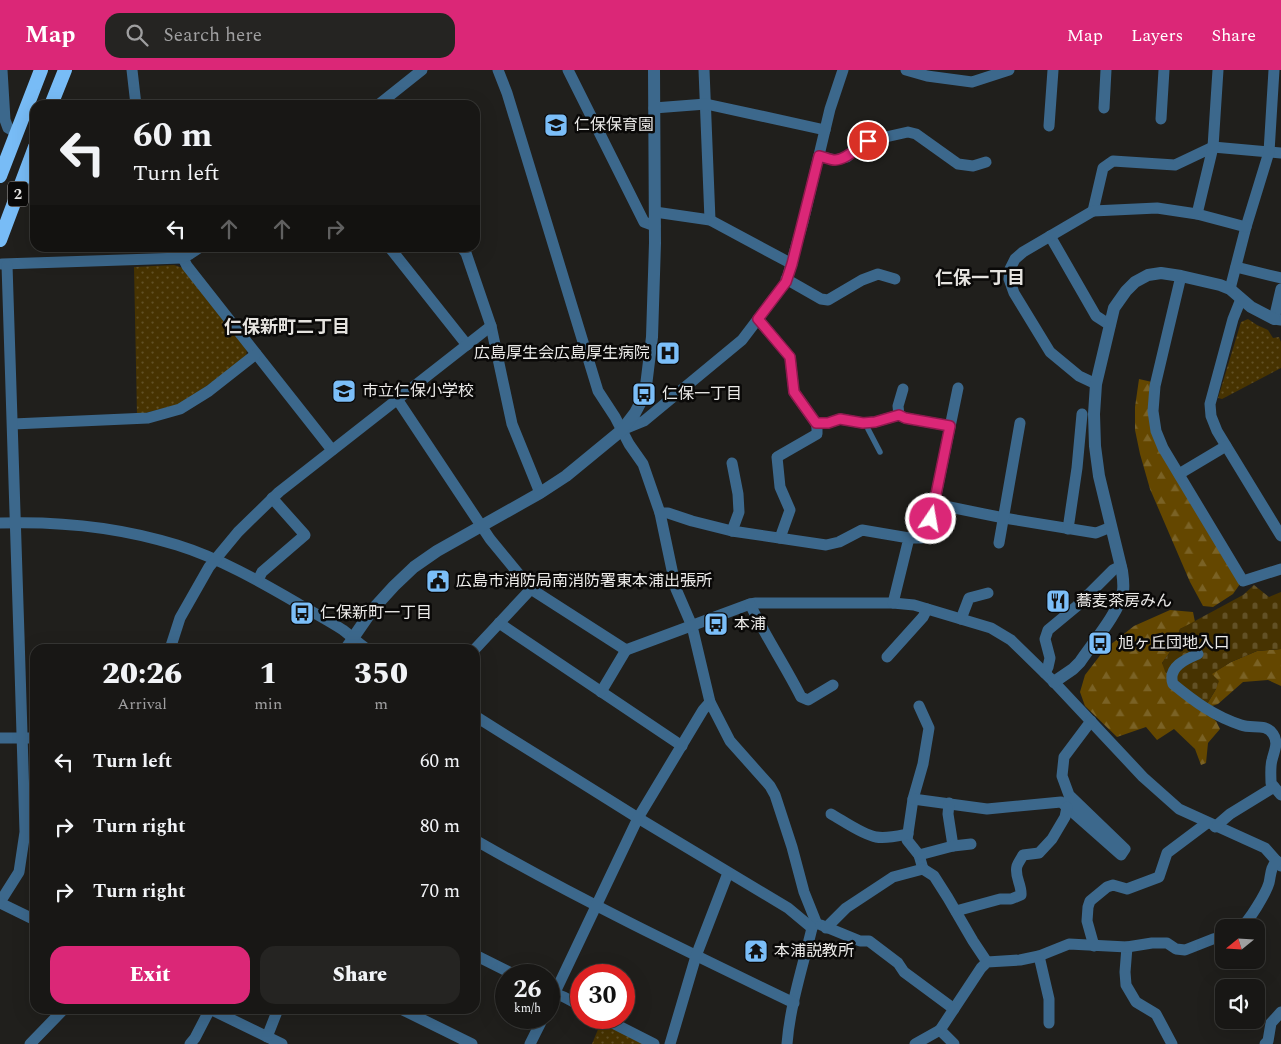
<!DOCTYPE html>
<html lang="en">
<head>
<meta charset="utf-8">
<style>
	body { margin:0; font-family:Spectral,"Noto Sans JP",serif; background:#252422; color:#f1f3f6; height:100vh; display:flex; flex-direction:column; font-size:19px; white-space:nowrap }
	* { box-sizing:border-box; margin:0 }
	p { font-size:16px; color:#9f9fa0 }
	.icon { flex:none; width:28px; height:28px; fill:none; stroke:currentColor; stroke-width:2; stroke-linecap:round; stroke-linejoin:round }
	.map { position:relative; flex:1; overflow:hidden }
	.details { position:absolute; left:30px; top:574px; width:450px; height:370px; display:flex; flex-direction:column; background:#181715; border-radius:15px; box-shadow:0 5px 20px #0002,0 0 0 1px #363634 }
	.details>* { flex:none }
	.top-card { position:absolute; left:30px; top:30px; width:450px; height:152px; border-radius:15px; box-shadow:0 5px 20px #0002,0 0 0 1px #363634; background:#181715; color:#f1f3f6; overflow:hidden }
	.needle { width:32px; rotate:252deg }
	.buttons { position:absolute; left:1215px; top:849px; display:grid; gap:10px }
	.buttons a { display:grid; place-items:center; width:50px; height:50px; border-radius:10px; background:#181715; box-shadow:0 5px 20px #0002,0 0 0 1px #363634; font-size:25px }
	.speed { position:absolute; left:495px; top:894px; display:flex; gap:10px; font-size:25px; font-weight:700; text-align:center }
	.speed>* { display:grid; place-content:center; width:65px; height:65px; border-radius:50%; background:#181715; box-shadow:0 5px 20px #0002,0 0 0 1px #363634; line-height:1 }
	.speed small { font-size:12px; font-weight:400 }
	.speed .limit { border:8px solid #d22; background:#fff; color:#111 }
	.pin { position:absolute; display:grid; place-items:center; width:42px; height:42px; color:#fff; margin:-21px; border:2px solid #fff; border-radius:50%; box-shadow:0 1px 5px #0007 }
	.me { position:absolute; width:55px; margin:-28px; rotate:12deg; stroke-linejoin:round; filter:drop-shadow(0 0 4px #0008) }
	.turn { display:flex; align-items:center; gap:18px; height:105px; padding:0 20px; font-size:22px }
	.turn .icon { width:65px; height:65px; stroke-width:2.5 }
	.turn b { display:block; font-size:35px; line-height:42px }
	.lanes { display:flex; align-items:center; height:48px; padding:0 20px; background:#0003; justify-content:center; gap:25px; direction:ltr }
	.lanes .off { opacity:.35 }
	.eta { display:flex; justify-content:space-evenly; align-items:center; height:85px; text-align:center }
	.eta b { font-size:30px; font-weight:800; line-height:35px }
	.cta { display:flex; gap:10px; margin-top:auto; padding:10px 20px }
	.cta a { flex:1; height:58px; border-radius:15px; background:#db2777; color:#fff; font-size:20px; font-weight:800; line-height:58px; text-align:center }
	.cta a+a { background:#252422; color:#f1f3f6 }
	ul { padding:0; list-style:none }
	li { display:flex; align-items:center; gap:15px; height:65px; padding:0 20px }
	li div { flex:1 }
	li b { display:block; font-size:19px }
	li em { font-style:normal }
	header { display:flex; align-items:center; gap:30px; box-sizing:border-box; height:70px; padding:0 25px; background:#db2777; color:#fff }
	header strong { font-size:24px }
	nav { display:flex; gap:28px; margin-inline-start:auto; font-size:18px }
	.search { width:350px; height:45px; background:#252422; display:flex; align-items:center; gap:12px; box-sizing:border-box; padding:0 18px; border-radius:15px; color:#9f9fa0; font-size:19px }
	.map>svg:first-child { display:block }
</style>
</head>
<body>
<header>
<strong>Map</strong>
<div class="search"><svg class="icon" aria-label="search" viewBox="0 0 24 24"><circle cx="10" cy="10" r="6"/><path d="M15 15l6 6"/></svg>Search here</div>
<nav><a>Map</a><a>Layers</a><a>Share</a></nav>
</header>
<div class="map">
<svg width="1281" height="974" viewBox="0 0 1281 974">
	<defs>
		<pattern id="forest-firs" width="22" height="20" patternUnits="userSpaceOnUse" patternTransform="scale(1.25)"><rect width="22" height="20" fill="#644700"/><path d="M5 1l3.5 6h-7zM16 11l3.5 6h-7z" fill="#7a6225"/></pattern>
		<pattern id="cemetery-stones" width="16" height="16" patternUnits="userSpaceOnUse" patternTransform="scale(1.25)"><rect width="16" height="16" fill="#473301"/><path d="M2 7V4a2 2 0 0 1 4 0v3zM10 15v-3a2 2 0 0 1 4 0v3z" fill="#625126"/></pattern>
		<pattern id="park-dots" width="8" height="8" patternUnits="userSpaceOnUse" patternTransform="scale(1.25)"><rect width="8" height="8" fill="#473301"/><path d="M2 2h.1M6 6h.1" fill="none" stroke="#625126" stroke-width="1.8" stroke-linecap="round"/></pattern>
	</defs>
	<rect width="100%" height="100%" fill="#201f1c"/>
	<g fill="url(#forest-firs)">
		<polygon points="1139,309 1152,312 1150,342 1240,514 1233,524 1213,537 1203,536 1190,512 1150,419 1140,384 1135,360 1135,337"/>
		<polygon points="1170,540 1193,542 1195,552 1180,559 1175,575 1162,593 1183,624 1216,651 1220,659 1208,673 1206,693 1201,695 1195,679 1174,659 1157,670 1146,657 1117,667 1085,636 1080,622 1085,605 1105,579 1134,556"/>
		<polygon points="1281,579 1281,616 1268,610 1243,612 1218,634 1212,636 1207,634 1216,619 1211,604 1231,592 1257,581"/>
	</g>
	<polygon fill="url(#cemetery-stones)" points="1254,515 1269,527 1281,522 1281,579 1257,581 1231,592 1212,604 1219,611 1216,619 1207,634 1167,607 1162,593 1175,575 1180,559 1243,525"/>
	<g fill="url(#park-dots)">
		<polygon points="174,195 186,199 247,277 246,288 181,334 137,345 134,197"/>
		<polygon points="1248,249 1257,255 1268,260 1273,268 1279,267 1281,272 1281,298 1222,329 1218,328 1241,252"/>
		<polygon points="601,952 644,974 592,974"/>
	</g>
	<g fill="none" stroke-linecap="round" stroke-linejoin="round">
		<polyline stroke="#3c688c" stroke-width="5.5" points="867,353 868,359 880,382"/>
		<g stroke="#3c688c" stroke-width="11">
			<polyline points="2,0 5,50 8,58 17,63"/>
			<polyline points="132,0 136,35"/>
			<path d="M 498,0 L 507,23 L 598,321 L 615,347 L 629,374 L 643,394 L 660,443 L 676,519 L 692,556 L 710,632 L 730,671 L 770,716 L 775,725 L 792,777 L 804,822 L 816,852 L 812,858 C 803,896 790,935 787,974"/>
			<polyline points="568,0 644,152 655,156"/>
			<polyline points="704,0 710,150"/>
			<polyline points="906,0 927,6 972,12 1009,0"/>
			<polyline points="378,35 422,0"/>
			<polyline points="654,38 706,34 825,60"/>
			<polyline points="1104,38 1106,0"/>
			<polyline points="1161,49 1164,0"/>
			<polyline points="1049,56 1053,0"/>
			<polyline points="819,86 835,90 847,87 859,76 868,71 908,62 916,64 958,94 973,96 986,92"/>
			<polyline points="1093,141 1103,98 1113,91 1175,95 1213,77 1281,83"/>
			<polyline points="655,142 710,150 792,194"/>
			<polyline points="1197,144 1213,77 1218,0"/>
			<polyline points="1050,166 1096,246 1110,255"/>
			<polyline points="178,178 187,196 332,380"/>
			<polyline points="390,178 467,275"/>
			<polyline points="462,178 466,183 491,256 512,354 540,423"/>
			<polyline points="2,194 182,188 190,184 199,178"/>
			<polyline points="1236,197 1281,208"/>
			<polyline points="1181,206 1155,316 1153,341 1156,361 1163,378 1243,511 1281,499"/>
			<polyline points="786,209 821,229 828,230 862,210 878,204 895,209"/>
			<polyline points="1230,219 1246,157 1269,82 1274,0"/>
			<polyline points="1281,219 1274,249 1281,250"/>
			<polyline points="1241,229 1233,249 1210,334 1211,346 1217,361 1281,466"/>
			<polyline points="758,249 790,287 794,322 816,353 828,353 840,349 863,353 875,352 899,345"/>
			<polyline points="1096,314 1079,306 1050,282 1014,223 1009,209 1010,199 1015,189 1023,182 1093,141 1157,138 1197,144 1246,157"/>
			<polyline points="903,319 898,336 899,345 905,348 950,356"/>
			<polyline points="397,329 490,469 531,519 626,580 750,534 756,533 893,533 914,535 991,558 1011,570 1054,612 1143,707 1179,739 1265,778 1281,796"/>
			<polyline points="13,354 148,348 180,339 209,321 256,284"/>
			<polyline points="622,360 644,351 742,270 786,212 803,152 830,39 843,0"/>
			<polyline points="1179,404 1226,376"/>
			<polyline points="935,434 1004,448 1096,463 1111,457"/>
			<polyline points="660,443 668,443 692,451 732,461 826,475 839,472 862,460 909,468 893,533"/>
			<path d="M 0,453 C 60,451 119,457 177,475 C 219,488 259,511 297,533 C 312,542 328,550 343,560 C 351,566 358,573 367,579"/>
			<polyline points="1068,459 1077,398 1082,344"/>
			<polyline points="732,461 739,442 738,424 732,393"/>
			<polyline points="780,468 790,440 780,417 777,387 817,364 817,358 816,353"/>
			<polyline points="909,468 922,468 928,464 958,318"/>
			<polyline points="999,473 1020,353"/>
			<polyline points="258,510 262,502 305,465 272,428"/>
			<path d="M 750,534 C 765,566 785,595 801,627 L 808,630 L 833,615"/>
			<polyline points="961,549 969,528 988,523"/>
			<polyline points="499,553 682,676"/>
			<polyline points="170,579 180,548 209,497 238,462 279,422 491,256"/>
			<polyline points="345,579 353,568"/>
			<polyline points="475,579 531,519"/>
			<path d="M 1198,584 C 1186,589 1167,597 1173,614 C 1195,632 1214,646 1241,655 C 1252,659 1266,653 1273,664 C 1279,673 1274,681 1272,690 C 1270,697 1271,706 1271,713 L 1281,725"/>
			<polyline points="887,587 923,547 927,539"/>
			<polyline points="1045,603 1048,597 1050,588 1045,569 1048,560 1077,536 1113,500 1121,496"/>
			<polyline points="601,622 626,580"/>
			<polyline points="919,636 929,658 923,694 913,729 907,770 919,785 923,799"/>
			<polyline points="475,646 638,748 788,838 812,858"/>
			<polyline points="0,668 35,668"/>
			<polyline points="913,729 987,739 1061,732 1121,785 1125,779 1069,725 1062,706 1064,687 1091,651"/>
			<polyline points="949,733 948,744 953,776"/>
			<path d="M 831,744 C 842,750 863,765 876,767 C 886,769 898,766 908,764"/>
			<polyline points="1215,757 1230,744 1274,717"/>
			<path d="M 475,770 C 578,829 686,881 794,933"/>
			<polyline points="919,785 953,776 971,774"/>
			<path d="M 0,832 L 19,802 L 25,762 C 19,573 14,384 7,195"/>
			<polyline points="0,833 35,850"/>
			<path d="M 956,841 L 1000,829 L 1011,829 L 1021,825 C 1022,815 1014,806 1017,796 C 1018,793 1021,789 1023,785 L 1039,783 L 1052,769 L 1065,747 L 1067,737"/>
			<polyline points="821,855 860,871 869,871 898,893 904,902 954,939"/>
			<polyline points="826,858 846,838 893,807 923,799 934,806 948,828 973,871 987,892"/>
			<path d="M 1240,858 C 1249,852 1266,823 1269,813 C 1271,805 1270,797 1277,791"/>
			<polyline points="1094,876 1087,851 1088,837 1090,831 1107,817 1113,815 1127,819 1159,807 1167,783 1207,753"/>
			<polyline points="1127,877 1125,902 1126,915 1136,932 1156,944 1172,974"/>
			<polyline points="475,885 515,905"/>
			<polyline points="1039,886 1049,929 1049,953"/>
			<polyline points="549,921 564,927 581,936"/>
			<polyline points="549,935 638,748 703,640 710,632"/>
			<polyline points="210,939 282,974"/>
			<polyline points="401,939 472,974"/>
			<polyline points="603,948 654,974"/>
			<polyline points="940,960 954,974"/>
			<polyline points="267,967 278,939"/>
			<polyline points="30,974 64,939"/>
			<polyline points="190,974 195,968 210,939"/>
			<polyline points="530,974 543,948"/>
			<polyline points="670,974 696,886 728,803"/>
			<polyline points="915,974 940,960 981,898 987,892 1020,890 1039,886 1069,874 1127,877 1152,873 1167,873 1176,879 1185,880 1213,869 1224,866"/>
			<polyline points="1265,974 1268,971 1271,953 1281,942"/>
		</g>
		<g stroke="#3c688c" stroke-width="12">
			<polyline points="353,568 373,539 394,516 414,497 437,481 540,423 566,406 622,360 635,343 645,324 652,267 655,173 654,0"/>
			<path d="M 1054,612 L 1073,599 L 1080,592 C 1092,574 1120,541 1123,521 C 1124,514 1123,508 1122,501 L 1099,406 L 1095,376 L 1094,344 L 1096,314 L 1114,238 L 1126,221 L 1135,212 L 1148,205 L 1161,203 L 1181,206 L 1220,215 L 1230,219 L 1251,237 L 1274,249"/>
		</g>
		<g stroke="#78bcf6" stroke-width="14">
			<polyline points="51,35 65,0"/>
			<polyline points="0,106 41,0"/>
			<polyline points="0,170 35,77"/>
		</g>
	</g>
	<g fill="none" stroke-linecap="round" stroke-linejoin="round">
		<g stroke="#8e194d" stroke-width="12">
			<path id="route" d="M 868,71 C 858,77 846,90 835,90 C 830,90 824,87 819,86 L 792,194 L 786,212 L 758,249 L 790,287 L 794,322 L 816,353 L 828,353 L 840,349 L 863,353 L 875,352 L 899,345 L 905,348 L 950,356 L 931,449"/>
		</g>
		<use href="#route" stroke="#db2777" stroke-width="9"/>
	</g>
	<defs>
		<g id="school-square" transform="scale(1.25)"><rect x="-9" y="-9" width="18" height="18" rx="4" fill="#7bbef8" stroke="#0a0908"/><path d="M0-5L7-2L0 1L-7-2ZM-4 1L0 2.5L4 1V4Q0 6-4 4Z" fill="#111"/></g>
		<g id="hospital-square" transform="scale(1.25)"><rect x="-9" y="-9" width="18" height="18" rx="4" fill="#7bbef8" stroke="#0a0908"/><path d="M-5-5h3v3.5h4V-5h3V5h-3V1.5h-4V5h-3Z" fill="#111"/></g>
		<g id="bus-square" transform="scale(1.25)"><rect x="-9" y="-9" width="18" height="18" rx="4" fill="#7bbef8" stroke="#0a0908"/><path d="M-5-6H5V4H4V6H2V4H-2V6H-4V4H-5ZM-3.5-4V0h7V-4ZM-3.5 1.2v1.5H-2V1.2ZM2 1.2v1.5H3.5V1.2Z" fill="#111"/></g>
		<g id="civic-square" transform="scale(1.25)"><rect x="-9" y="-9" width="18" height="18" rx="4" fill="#7bbef8" stroke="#0a0908"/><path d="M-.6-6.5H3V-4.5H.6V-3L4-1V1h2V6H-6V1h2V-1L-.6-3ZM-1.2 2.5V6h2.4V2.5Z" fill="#111"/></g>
		<g id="restaurant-square" transform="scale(1.25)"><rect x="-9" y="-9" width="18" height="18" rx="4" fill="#7bbef8" stroke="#0a0908"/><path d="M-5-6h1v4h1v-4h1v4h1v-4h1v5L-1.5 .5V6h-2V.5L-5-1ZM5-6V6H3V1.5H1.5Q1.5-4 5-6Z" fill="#111"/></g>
		<g id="temple-square" transform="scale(1.25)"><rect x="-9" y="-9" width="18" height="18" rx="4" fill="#7bbef8" stroke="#0a0908"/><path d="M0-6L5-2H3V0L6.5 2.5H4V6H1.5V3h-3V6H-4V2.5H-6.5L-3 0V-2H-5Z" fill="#111"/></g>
	</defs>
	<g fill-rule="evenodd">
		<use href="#school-square" x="556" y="55"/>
		<use href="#hospital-square" x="668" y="283"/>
		<use href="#school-square" x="344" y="321"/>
		<use href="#bus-square" x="644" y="324"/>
		<use href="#civic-square" x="438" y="511"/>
		<use href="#restaurant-square" x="1058" y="531"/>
		<use href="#bus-square" x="302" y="543"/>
		<use href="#bus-square" x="716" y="554"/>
		<use href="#bus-square" x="1100" y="573"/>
		<use href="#temple-square" x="756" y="881"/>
	</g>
	<g text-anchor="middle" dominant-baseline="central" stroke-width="5" stroke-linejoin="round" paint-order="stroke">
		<rect fill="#0a0908" stroke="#a8a6a5" stroke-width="1" x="8" y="111.5" width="20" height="25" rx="4"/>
		<g font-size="15" font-weight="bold" fill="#ebeae8">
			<text x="18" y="124">2</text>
		</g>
		<g font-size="16" fill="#ebeae8" stroke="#0a0908" text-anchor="start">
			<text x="574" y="55">仁保保育園</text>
			<text x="650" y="283" text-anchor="end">広島厚生会広島厚生病院</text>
			<text x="362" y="321">市立仁保小学校</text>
			<text x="662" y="324">仁保一丁目</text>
			<text x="456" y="511">広島市消防局南消防署東本浦出張所</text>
			<text x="1076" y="531">蕎麦茶房みん</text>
			<text x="320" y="543">仁保新町一丁目</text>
			<text x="734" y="554">本浦</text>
			<text x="1118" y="573">旭ヶ丘団地入口</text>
			<text x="774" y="881">本浦説教所</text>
		</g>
		<g font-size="18" font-weight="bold" fill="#e5e3df" stroke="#0a0908">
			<text x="980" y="208">仁保一丁目</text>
			<text x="287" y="257">仁保新町二丁目</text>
		</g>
	</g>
</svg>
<div class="buttons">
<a><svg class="needle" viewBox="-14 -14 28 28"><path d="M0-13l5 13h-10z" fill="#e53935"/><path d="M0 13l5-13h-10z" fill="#9f9fa0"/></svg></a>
<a><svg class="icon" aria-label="sound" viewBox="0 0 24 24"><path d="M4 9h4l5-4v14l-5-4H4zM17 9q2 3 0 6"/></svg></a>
</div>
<div class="speed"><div>26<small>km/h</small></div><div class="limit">30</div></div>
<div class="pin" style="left:868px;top:71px;background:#d93025"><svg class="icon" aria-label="arrive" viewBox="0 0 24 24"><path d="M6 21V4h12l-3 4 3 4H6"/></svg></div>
<svg class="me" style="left:931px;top:449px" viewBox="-20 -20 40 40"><circle r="17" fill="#db2777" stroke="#fff" stroke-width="3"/><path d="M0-11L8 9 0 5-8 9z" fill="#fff"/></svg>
<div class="top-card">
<div class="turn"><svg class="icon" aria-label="left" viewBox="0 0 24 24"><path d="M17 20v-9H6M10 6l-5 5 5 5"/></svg><div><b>60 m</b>Turn left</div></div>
<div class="lanes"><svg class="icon" aria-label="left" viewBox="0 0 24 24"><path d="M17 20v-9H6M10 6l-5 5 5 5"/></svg><svg class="icon off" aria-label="ahead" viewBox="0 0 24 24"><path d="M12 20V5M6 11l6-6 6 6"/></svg><svg class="icon off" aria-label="ahead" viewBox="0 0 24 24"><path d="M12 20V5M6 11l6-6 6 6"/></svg><svg class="icon off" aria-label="right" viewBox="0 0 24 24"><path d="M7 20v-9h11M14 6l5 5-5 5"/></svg></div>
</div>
<section class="details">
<div class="eta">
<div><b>20:26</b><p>Arrival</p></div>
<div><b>1</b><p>min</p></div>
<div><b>350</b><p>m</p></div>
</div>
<ul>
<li><svg class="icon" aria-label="left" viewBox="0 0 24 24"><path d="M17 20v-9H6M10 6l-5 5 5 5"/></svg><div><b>Turn left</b></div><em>60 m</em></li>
<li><svg class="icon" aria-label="right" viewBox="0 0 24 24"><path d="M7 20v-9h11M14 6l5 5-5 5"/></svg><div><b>Turn right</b></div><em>80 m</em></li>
<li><svg class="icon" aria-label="right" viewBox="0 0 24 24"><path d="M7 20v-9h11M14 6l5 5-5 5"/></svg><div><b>Turn right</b></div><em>70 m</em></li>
</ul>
<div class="cta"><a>Exit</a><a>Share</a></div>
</section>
</div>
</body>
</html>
